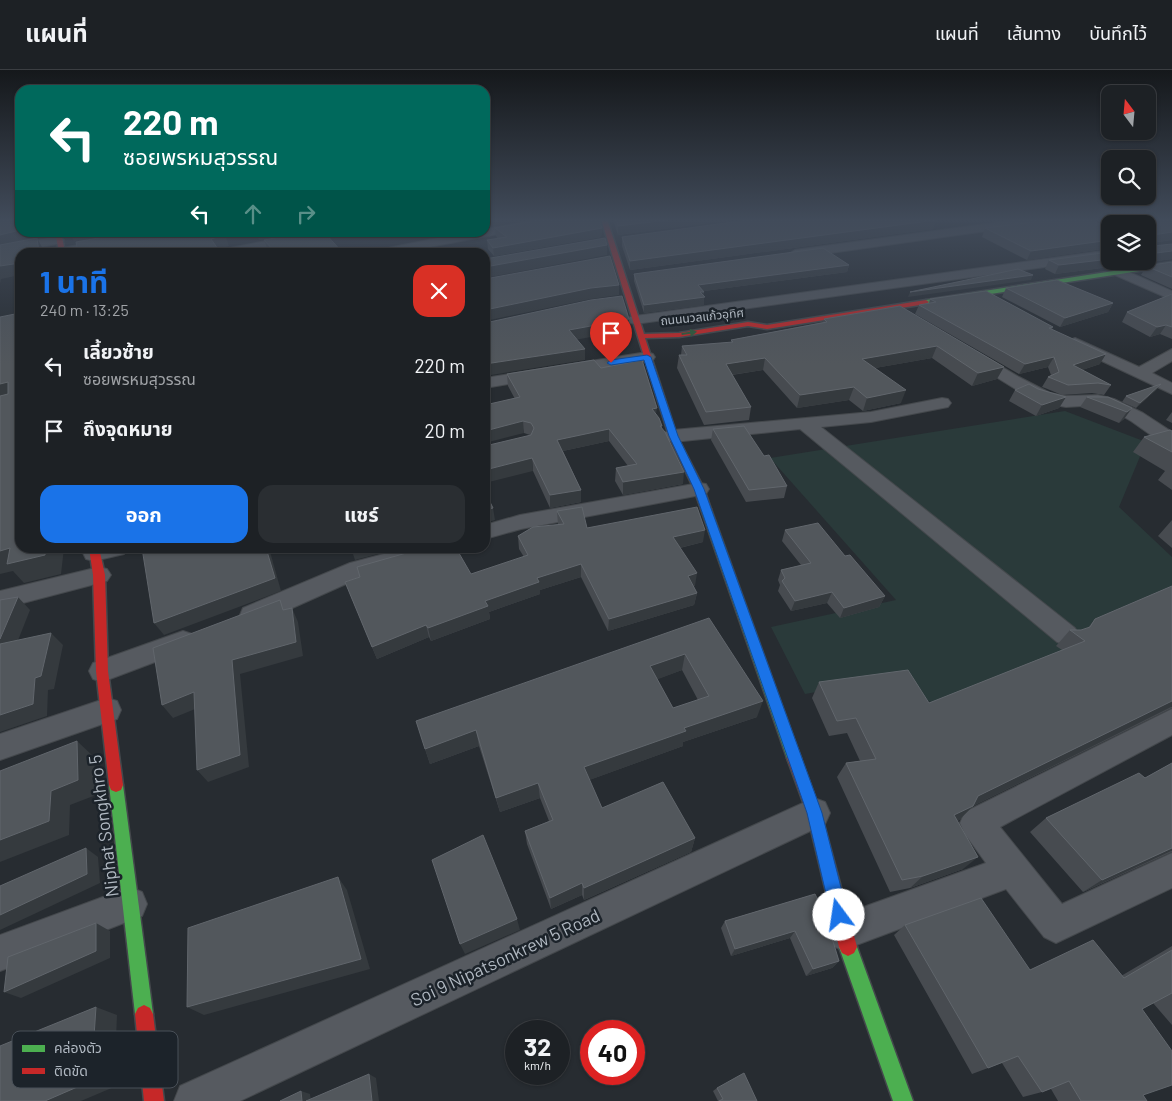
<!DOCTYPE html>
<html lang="th">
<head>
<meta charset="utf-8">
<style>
	body { margin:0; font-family:Barlow,"Noto Sans Thai",sans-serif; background:#2a2e32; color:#f1f3f6; height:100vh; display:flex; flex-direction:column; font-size:19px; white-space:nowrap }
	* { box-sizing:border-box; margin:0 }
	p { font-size:16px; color:#a0a3a7 }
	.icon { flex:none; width:28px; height:28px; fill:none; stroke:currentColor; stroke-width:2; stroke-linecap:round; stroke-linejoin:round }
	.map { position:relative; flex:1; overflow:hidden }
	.side { position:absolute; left:15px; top:178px; width:475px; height:305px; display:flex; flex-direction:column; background:#1d2125; border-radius:15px; box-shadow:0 1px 4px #0004,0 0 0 1px #3b3e42 }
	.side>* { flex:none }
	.banner { position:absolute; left:15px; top:15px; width:475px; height:152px; border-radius:15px; box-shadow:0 1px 4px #0004,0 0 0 1px #3b3e42; background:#00695c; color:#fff; overflow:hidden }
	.needle { width:32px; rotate:344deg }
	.controls { position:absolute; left:1101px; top:15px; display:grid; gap:10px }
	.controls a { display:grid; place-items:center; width:55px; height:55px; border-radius:10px; background:#1d2125; box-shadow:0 1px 4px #0004,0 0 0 1px #3b3e42; font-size:25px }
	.speed { position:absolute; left:505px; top:950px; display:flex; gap:10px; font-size:25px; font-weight:700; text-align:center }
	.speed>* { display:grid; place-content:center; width:65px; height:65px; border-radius:50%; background:#1d2125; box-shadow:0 1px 4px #0004,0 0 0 1px #3b3e42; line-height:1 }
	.speed small { font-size:12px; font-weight:400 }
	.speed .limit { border:8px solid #d22; background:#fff; color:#111 }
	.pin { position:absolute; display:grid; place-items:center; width:42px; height:42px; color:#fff; margin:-51px -21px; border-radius:50% 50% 50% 0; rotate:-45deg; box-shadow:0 0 5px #0007 }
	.pin .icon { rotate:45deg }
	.me { position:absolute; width:55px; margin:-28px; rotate:346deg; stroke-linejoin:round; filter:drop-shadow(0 0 4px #0008) }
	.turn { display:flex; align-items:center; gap:18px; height:105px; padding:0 25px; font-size:22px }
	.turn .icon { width:65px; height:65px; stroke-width:2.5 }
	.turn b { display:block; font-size:35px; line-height:42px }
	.lanes { display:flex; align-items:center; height:48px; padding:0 25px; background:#0003; justify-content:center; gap:25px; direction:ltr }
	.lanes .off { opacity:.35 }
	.round { display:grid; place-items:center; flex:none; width:52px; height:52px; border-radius:15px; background:#2a2e32 }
	.summary { display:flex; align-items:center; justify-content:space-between; height:85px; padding:0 25px }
	h1 { font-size:30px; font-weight:700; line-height:38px; color:#1a73e8 }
	.cta { display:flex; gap:10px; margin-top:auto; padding:10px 25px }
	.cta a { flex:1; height:58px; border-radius:15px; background:#1a73e8; color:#fff; font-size:20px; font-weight:700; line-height:58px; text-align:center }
	.cta a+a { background:#2a2e32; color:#f1f3f6 }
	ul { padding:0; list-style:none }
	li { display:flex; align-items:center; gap:15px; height:65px; padding:0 25px }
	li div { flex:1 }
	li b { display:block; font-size:19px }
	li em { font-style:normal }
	header { display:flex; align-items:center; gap:30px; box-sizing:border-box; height:70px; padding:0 25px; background:#1d2125; border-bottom:1px solid #3b3e42 }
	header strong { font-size:24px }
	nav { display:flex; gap:28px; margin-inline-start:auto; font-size:18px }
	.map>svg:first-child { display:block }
</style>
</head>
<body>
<header>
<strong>แผนที่</strong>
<nav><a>แผนที่</a><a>เส้นทาง</a><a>บันทึกไว้</a></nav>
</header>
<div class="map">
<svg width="1172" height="1031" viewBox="0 0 1172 1031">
	<rect width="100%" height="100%" fill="#272c31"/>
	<polygon fill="#2a3a3a" points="1065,341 1146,372 1119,437 1172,487 1172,532 944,639 887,609 805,624 771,557 896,530 770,388"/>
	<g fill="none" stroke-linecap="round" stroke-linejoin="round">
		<g stroke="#44484c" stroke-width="2">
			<g id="street">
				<polygon points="540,149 567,149 562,152 403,182 382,182 388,178 468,162 485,162 485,159"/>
				<polygon points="1021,149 1032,149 1034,152 1028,155 795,188 789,184 795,180"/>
				<polygon points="150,162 179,162 173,166 80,182 56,182 62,178"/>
				<polygon points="312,162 339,162 333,166 246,182 224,182 230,178"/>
				<polygon points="58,166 64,170 62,173 0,185 0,177"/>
				<polygon points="1110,180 1110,188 635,254 630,253 628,250 630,247 635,246"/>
				<polygon points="1120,198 1172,221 1172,230 1115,205 1113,202 1115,199"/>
				<polygon points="1075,268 1139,297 1172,279 1172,291 1152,303 1172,313 1172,324 1070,276 1067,273 1070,270"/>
				<polygon points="973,281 979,283 1019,307 1050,323 1066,326 1098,325 1114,329 1143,343 1172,362 1172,377 1165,375 1131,351 1112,340 1098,335 1066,337 1049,334 1017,320 967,289 965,286 967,283"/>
				<polygon points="647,282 653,284 655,287 653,290 485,318 485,308"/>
				<polygon points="942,328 948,329 951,333 948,337 871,352 821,357 1075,558 1079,565 1075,572 1066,575 1057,572 800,359 673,372 666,370 664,366 666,362 673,360 871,342"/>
				<polygon points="699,413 706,414 709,419 706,424 521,459 485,469 485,455 520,445"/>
				<polygon points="86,478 127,478 124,484 94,491 86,489 83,483"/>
				<polygon points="406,478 444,478 441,484 366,505 261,552 252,554 243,552 240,545 243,538 350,493"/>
				<polygon points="99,497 107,499 111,505 107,511 0,539 0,521"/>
				<polygon points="183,561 192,564 196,571 192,578 102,612 93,609 89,601 93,593"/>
				<polygon points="107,628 117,631 121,640 117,649 0,690 0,664"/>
				<polygon points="1172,639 1172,665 1000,757 1062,834 1172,783 1172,818 1056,873 1044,867 1006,819 843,880 830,875 825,862 830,849 986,793 965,764 960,753 965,742"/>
				<polygon points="814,728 825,732 830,743 825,754 240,1031 174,1031 180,1016"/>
				<polygon points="130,817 142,822 147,834 142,846 0,901 0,865"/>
			</g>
		</g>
		<g stroke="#44484c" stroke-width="3">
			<g id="fast">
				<polygon points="1172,192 1172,196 926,234 923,232 926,230"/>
				<polygon points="706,436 711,439 801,688 799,693 794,694 789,693 787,688 701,439"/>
				<polygon points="116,708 121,710 123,715 153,944 150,950 144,953 138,950 135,944 109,715 111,710"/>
				<polygon points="848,868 854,871 857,877 913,1031 893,1031 839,877 842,871"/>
			</g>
		</g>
		<g stroke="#44484c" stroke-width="3">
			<g id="jam">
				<polygon points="601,149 607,149 644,264 679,263 748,252 767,255 926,230 929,232 926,234 767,259 748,256 679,267 645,268 677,366 704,419 711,439 706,442 701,439 694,419 669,366"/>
				<polygon points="55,162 61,162 65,182 59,182"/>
				<polygon points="89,478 99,478 105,505 108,601 123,715 121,720 116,722 111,720 109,715 96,601 93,505"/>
				<polygon points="794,682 799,683 801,688 821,743 857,877 854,883 848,886 842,883 839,877 807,743 787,688 789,683"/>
				<polygon points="144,935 150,938 153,944 164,1031 144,1031 135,944 138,938"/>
			</g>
		</g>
		<use href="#street" fill="#565a60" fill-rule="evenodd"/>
		<use href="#fast" fill="#4caf50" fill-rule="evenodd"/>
		<use href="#jam" fill="#c62828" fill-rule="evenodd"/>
	</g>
	<g fill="#474b50" fill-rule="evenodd">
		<polygon points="613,150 730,150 618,165"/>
		<polygon points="936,150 933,159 630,200 622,176 622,167"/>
		<polygon points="1029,150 1110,157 1110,178 1027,190 982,167 985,158 1028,153"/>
		<polygon points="1172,150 1172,170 1151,173 1151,174 1153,176 1172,174 1172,189 1055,204 1045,199 1049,190 1110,191 1148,154"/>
		<polygon points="495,158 602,158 601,167 494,186 488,179 487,170 498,169 496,166"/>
		<polygon points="253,162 302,162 260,170"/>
		<polygon points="264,170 342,182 270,182 268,180"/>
		<polygon points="1172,192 1172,219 1141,205 1146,196"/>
		<polygon points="849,195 847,202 704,221 704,235 644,243 634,211 634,204"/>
		<polygon points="1006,218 1113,233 1108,242 1060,257 1002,227"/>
		<polygon points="1172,224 1172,269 1160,264 1150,267 1122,252 1127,242"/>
		<polygon points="930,229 1053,257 1052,259 1100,294 1082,300 1111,315 1104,325 1092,323 1062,325 1045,318 1042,317 1048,307 1051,305 1048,297 1019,304 915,244 919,235 929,233"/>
		<polygon points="900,236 997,309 972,316 932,288 875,298 901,333 863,341 849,330 797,338 763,300 732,305 751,337 749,350 704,355 677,298 679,285 681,285 682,276 731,273 731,270 823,252 824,249"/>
		<polygon points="601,298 656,344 662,356 662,358 683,414 623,425 615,411 616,398 628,396 609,371 563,381 581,420 581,432 550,438 533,401 530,365 524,363 515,329 508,316 507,304"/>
		<polygon points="1038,319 1066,327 1059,338 1036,346 1009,331 1015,320"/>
		<polygon points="1157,319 1136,338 1122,332 1126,326"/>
		<polygon points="1087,327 1132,338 1124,349 1119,353 1080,337"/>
		<polygon points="1172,342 1172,353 1166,350"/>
		<polygon points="713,359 764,386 787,416 784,428 746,432 711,370"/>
		<polygon points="1172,361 1172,420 1158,410 1165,401 1133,382 1144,367"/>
		<polygon points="557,441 587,458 703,472 680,478 695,516 693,516 697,523 694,535 608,561 581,507 540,520 540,524 489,542 490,549 431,571 429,567 377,589 345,512 360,507 471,504 524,487 519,479 518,466 558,455"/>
		<polygon points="1172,450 1172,478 1158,466"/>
		<polygon points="785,460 845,486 885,526 879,537 840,548 827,533 791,541 778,521 780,515 778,510 781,500 801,495 782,471"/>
		<polygon points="1172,516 1172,638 973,736 959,750 957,751 963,799 910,818 890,822 837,707 846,693 860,691 847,663 829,666 812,628 819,612 929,633 1062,580 1056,576 1070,560 1081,560 1087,559 1095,549"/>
		<path d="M 709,548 L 757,647 L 683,672 L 683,676 L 589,710 L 602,738 L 695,768 L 691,782 L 584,830 L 582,825 L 551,839 L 527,774 L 525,761 L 549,751 L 540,728 L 500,742 L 479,676 L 430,694 L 425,679 ZM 682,600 L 698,630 L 673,638 L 657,609 Z"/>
		<polygon points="1172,693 1172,782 1083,822 1030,762 1046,748 1145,708"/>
		<polygon points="815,824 839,891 832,898 806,906 790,868 731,886 721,858 725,851"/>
		<polygon points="905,855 1030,900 1121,906 1172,876 1172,955 1153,933 1142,939 1143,1025 1147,1031 1058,1031 1051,1019 1042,1022 1023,1027 1002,993 988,998 972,1004 894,865"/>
		<polygon points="717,1018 757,1031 718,1031 713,1021"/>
	</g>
	<g fill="#353a3e">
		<polygon points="485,150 527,150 485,157"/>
		<polygon points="668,150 730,150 618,165 618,156"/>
		<polygon points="936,150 933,159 630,200 630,191"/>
		<polygon points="602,158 601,167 494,186 493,178"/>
		<polygon points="20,160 20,162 50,162 50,166 37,168 43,179 43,182 0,177 0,165"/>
		<polygon points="69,162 137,162 80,173 79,170 74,171"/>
		<polygon points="257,162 302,162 260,170"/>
		<polygon points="1172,162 1172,170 1148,173 1153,165"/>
		<polygon points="225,165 229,176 215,180 211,169"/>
		<polygon points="1110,170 1110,178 1027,190 1031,181"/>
		<polygon points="607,175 607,185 485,208 485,197"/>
		<polygon points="1172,181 1172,189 1055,204 1059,195 1110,189 1110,191 1148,191 1148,184"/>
		<polygon points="20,193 20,205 1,209 0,214 0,196"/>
		<polygon points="849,195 847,202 697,222 698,215"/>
		<polygon points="1033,205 1031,210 908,227 910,222"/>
		<polygon points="619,215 619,225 591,229 485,251 485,240 591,218"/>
		<polygon points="700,222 704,222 704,235 644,243 644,235"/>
		<polygon points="1113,233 1108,242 1060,257 1065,248"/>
		<polygon points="629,249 629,260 569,271 569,260"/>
		<polygon points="1166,255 1160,264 1150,267 1157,257"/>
		<polygon points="937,276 932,288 858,301 862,289"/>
		<polygon points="585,279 585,290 485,306 485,294"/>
		<polygon points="1106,284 1100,294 1067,305 1073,295"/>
		<polygon points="1054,287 1048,297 1019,304 1025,294"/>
		<polygon points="765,288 763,300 723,306 726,294"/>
		<polygon points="1004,297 997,309 972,316 978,303"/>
		<polygon points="8,312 20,328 0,335 0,314"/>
		<polygon points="1161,314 1157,319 1136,338 1140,333"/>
		<polygon points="854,317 849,330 797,338 800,325"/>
		<polygon points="906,320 901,333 863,341 867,328"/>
		<polygon points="1066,327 1059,338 1036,346 1042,335"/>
		<polygon points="657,338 655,350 652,339"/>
		<polygon points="1132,338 1124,349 1119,353 1127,342"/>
		<polygon points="523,351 524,363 485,373 485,361"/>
		<polygon points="609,359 609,371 558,382 557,370"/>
		<polygon points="532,388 533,401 485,413 485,400"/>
		<polygon points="684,402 683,414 623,425 623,412"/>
		<polygon points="581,420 581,432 550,438 550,425"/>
		<polygon points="493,438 495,450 485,453 485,440"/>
		<polygon points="705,460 703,472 671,480 673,467"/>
		<polygon points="10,478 64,478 61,504 24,513 13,501 0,504 0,481"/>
		<polygon points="266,478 269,478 281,521 164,565 154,553"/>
		<polygon points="351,478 401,478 355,490"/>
		<polygon points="581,494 581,507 540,520 540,524 489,542 490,549 431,571 428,558 485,531 537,508"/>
		<polygon points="697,503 695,516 686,518 688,506"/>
		<polygon points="832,522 827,533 791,541 795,531"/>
		<polygon points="697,523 694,535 608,561 609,549"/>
		<polygon points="885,526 879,537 840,548 844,538"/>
		<polygon points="18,527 30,540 11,588 0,577 0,569"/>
		<polygon points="292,538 298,552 303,586 240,604 249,697 208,712 197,700 232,590"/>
		<polygon points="426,555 429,567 377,589 372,577"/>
		<polygon points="51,563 63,575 54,619 48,620 47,646 0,662 0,645 35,608"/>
		<polygon points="685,584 682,600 648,613 650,596"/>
		<polygon points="194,622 205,635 173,648 162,635"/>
		<polygon points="763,631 757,647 683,672 683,676 584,712 584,697 684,658"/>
		<polygon points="1172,631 1172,637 1171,637 967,739 973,736 959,750 941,759 954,745 978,726"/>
		<polygon points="476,660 479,676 430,694 425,679"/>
		<polygon points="77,671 94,687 96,725 70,735 69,765 0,792 0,770 51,721"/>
		<polygon points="538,713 540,728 500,742 496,728"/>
		<polygon points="695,768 691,782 584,830 584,818"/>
		<polygon points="86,778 98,787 100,813 0,860 0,845"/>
		<polygon points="1172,778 1172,781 1171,781 1083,822 1102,810"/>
		<polygon points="978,787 963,799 910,818 923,806"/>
		<polygon points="338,807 347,820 370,899 204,945 187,937"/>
		<polygon points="582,813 582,825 551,839 550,828"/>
		<polygon points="517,849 520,860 465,884 460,874"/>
		<polygon points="96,853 110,861 110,888 21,928 4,922"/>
		<polygon points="795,861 790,868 731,886 735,879"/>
		<polygon points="839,891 832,898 806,906 813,899"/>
		<polygon points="96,937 117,945 114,1017 81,1031 45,1031"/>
		<polygon points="369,1004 376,1008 379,1031 372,1031"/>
		<polygon points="301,1021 310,1024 311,1031 302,1031"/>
	</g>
	<g fill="#52575c" stroke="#61666c" fill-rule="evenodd">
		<polygon points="0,150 20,150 20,160 0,165"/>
		<polygon points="540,150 599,150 602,158 493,178 487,170 507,167 495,158"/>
		<polygon points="616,150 668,150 618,156"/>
		<polygon points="748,150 936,150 630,191 622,167"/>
		<polygon points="1029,150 1090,150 1108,157 1110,157 1110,170 1031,181 985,158 1035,152"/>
		<polygon points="1168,150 1172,150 1172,162 1153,165 1151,167 1151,174 1153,176 1172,174 1172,181 1148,184 1148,154 1134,154"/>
		<polygon points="132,162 224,162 225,165 211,169 220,182 78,182 76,172"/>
		<polygon points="306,162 324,162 342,182 275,182 264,170"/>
		<polygon points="37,168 39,182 20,182 20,193 0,196 0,175"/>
		<polygon points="605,168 607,175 485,197 485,189"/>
		<polygon points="823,178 849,195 698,215 704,222 700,222 705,227 644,235 634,204"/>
		<polygon points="1110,182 1110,189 1059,195 1049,190"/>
		<polygon points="610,186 619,215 591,218 485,240 485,209"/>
		<polygon points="1172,192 1172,207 1146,196"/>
		<polygon points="1018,199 1033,205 910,222"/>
		<polygon points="1057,210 1113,233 1065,248 1006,218"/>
		<polygon points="986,221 1053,257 1049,258 1106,284 1073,295 1111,315 1098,313 1068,315 1051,308 1048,307 1059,302 1054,287 1025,294 919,235 936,232 930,229"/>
		<polygon points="1172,224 1172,257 1166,255 1157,257 1127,242"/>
		<polygon points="622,226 629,249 569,260 585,279 485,294 485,253 591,230"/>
		<polygon points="900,236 1004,297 978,303 937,276 862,289 906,320 867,328 854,317 800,325 765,288 726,294 751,337 706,342 679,285 687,285 682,276 733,272 731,270 827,252 824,249"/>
		<polygon points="20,243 20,478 46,478 45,485 7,494 10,478 0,481 0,326 8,324 8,312 0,314 0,247"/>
		<polygon points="594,290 601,298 642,290 657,338 652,339 659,348 662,356 660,356 665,362 684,402 623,412 616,398 637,394 609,359 557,370 581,420 550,425 532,388 485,400 485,376 531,365 534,358 531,353 523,351 485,361 485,335 520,327 507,304"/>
		<polygon points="1029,314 1038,319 1066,327 1042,335 1015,320"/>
		<polygon points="1161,314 1140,333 1126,326"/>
		<polygon points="1087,327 1108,327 1132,338 1127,342"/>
		<polygon points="744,356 764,386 769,385 787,416 749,420 713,359"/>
		<polygon points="1170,360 1172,361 1172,382 1144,367"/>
		<polygon points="485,422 493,438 485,440"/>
		<polygon points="582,437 587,458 697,437 705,460 673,467 697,503 688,506 697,523 609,549 581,494 537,508 539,512 485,531 488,536 428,558 426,555 372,577 345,512 360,507 357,497 424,478 456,478 471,504 528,485 518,466 533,457 564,454 557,441"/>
		<polygon points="818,453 845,486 850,485 885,526 844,538 832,522 795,531 782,511 785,508 781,500 811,493 785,460"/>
		<polygon points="142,478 266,478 275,508 154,553"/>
		<polygon points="1172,516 1172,631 978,726 973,736 954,745 978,787 923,806 902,810 846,693 876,689 856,648 837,651 819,612 908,600 929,633 1085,571 1070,560 1081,560 1090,557 1095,549"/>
		<polygon points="18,527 0,569 0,530"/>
		<polygon points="280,530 283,540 292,538 296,572 232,590 240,685 197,700 194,622 162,635 153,578"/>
		<path d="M 709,548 L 763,631 L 684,658 L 686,661 L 584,697 L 602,738 L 663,712 L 695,768 L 584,818 L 582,813 L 550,828 L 525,761 L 553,750 L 538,713 L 496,728 L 476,660 L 425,679 L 416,651 ZM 685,584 L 709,626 L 673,638 L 650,596 Z"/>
		<polygon points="51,563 41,606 35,608 33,634 0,645 0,574"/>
		<polygon points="77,671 78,710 51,721 49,751 0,770 0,701"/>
		<polygon points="1172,693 1172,778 1102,810 1046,748 1139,703 1145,708"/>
		<polygon points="483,765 517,849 460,874 432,790"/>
		<polygon points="86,778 87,804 0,845 0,816"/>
		<polygon points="338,807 361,889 187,937 188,858"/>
		<polygon points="815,824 824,842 839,891 813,899 795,861 735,879 725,851"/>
		<polygon points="981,828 1030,900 1093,870 1124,908 1172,880 1172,923 1142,939 1172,981 1172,1015 1143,1025 1147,1031 1081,1031 1069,1011 1042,1022 1018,986 988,998 905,855"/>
		<polygon points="96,853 96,881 4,922 8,887"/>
		<polygon points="96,937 91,1011 45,1031 0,1031 0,976"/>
		<polygon points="744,1003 757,1031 719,1031 723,1029 717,1018"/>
		<polygon points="369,1004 372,1031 306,1031"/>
		<polygon points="301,1021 302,1031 280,1031"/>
	</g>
	<defs><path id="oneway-solid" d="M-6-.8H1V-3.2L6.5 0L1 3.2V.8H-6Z" transform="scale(1.25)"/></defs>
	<use fill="#2f5b39" href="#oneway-solid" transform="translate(689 263) rotate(-8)"/>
	<linearGradient id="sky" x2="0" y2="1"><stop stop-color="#15181b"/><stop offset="0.51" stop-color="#414b5a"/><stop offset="1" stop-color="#414b5a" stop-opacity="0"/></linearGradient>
	<rect width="1172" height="294" fill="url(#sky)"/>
	<polygon fill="#1a73e8" stroke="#114b97" points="647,285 651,287 678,366 704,419 822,743 848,845 845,851 839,853 833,851 831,845 807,743 694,419 669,366 644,290 611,295 607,293 611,290"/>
	<g text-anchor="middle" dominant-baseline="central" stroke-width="5" stroke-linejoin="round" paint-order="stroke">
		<g font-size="12" fill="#b1b9c2" stroke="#1c232a">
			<text transform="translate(702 246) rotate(-6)">ถนนนวลแก้วอุทิศ</text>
		</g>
		<g font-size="18" fill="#b1b9c2" stroke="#1c232a">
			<text transform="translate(103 756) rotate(-97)">Niphat Songkhro 5</text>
			<text transform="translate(505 887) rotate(-25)">Soi 9 Nipatsonkrew 5 Road</text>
		</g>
	</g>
	<rect x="12" y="961" width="166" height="57" rx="8" fill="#1c232a" stroke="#495058" stroke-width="1"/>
	<rect x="22" y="975" width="23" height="7" fill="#4caf50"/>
	<rect x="22" y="998" width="23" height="6" fill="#c62828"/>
	<g font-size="14" fill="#b1b9c2">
		<text x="54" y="983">คล่องตัว</text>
		<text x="54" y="1006">ติดขัด</text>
	</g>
</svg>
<div class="controls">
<a><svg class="needle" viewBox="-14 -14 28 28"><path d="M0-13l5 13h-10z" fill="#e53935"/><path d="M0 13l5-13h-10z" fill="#a0a3a7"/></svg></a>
<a><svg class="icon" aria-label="search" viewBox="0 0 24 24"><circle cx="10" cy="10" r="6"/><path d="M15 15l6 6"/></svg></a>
<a><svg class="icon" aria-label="layers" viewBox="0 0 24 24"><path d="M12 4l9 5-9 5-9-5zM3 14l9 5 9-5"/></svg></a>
</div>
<div class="speed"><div>32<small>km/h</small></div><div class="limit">40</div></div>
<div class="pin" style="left:611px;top:293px;background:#d93025"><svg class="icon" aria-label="arrive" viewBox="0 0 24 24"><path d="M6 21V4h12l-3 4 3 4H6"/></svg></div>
<svg class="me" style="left:839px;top:845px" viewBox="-20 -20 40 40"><circle r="19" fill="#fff"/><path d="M0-13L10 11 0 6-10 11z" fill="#1a73e8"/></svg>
<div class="banner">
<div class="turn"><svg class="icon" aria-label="left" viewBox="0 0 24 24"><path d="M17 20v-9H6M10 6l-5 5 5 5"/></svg><div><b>220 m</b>ซอยพรหมสุวรรณ</div></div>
<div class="lanes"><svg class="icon" aria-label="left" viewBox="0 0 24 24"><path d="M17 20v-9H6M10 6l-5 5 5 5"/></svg><svg class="icon off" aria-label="ahead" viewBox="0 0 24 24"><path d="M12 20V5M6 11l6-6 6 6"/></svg><svg class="icon off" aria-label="right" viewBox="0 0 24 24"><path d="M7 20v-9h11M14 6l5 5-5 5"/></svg></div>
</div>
<section class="side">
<div class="summary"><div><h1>1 นาที</h1><p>240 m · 13:25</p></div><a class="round" style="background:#d93025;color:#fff"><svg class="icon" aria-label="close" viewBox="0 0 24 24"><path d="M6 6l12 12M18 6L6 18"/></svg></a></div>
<ul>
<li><svg class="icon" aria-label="left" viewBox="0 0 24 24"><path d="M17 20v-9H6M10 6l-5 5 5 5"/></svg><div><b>เลี้ยวซ้าย</b><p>ซอยพรหมสุวรรณ</p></div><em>220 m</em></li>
<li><svg class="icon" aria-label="arrive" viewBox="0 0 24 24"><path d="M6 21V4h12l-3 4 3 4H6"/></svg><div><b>ถึงจุดหมาย</b></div><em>20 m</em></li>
</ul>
<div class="cta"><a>ออก</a><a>แชร์</a></div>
</section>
</div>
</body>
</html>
